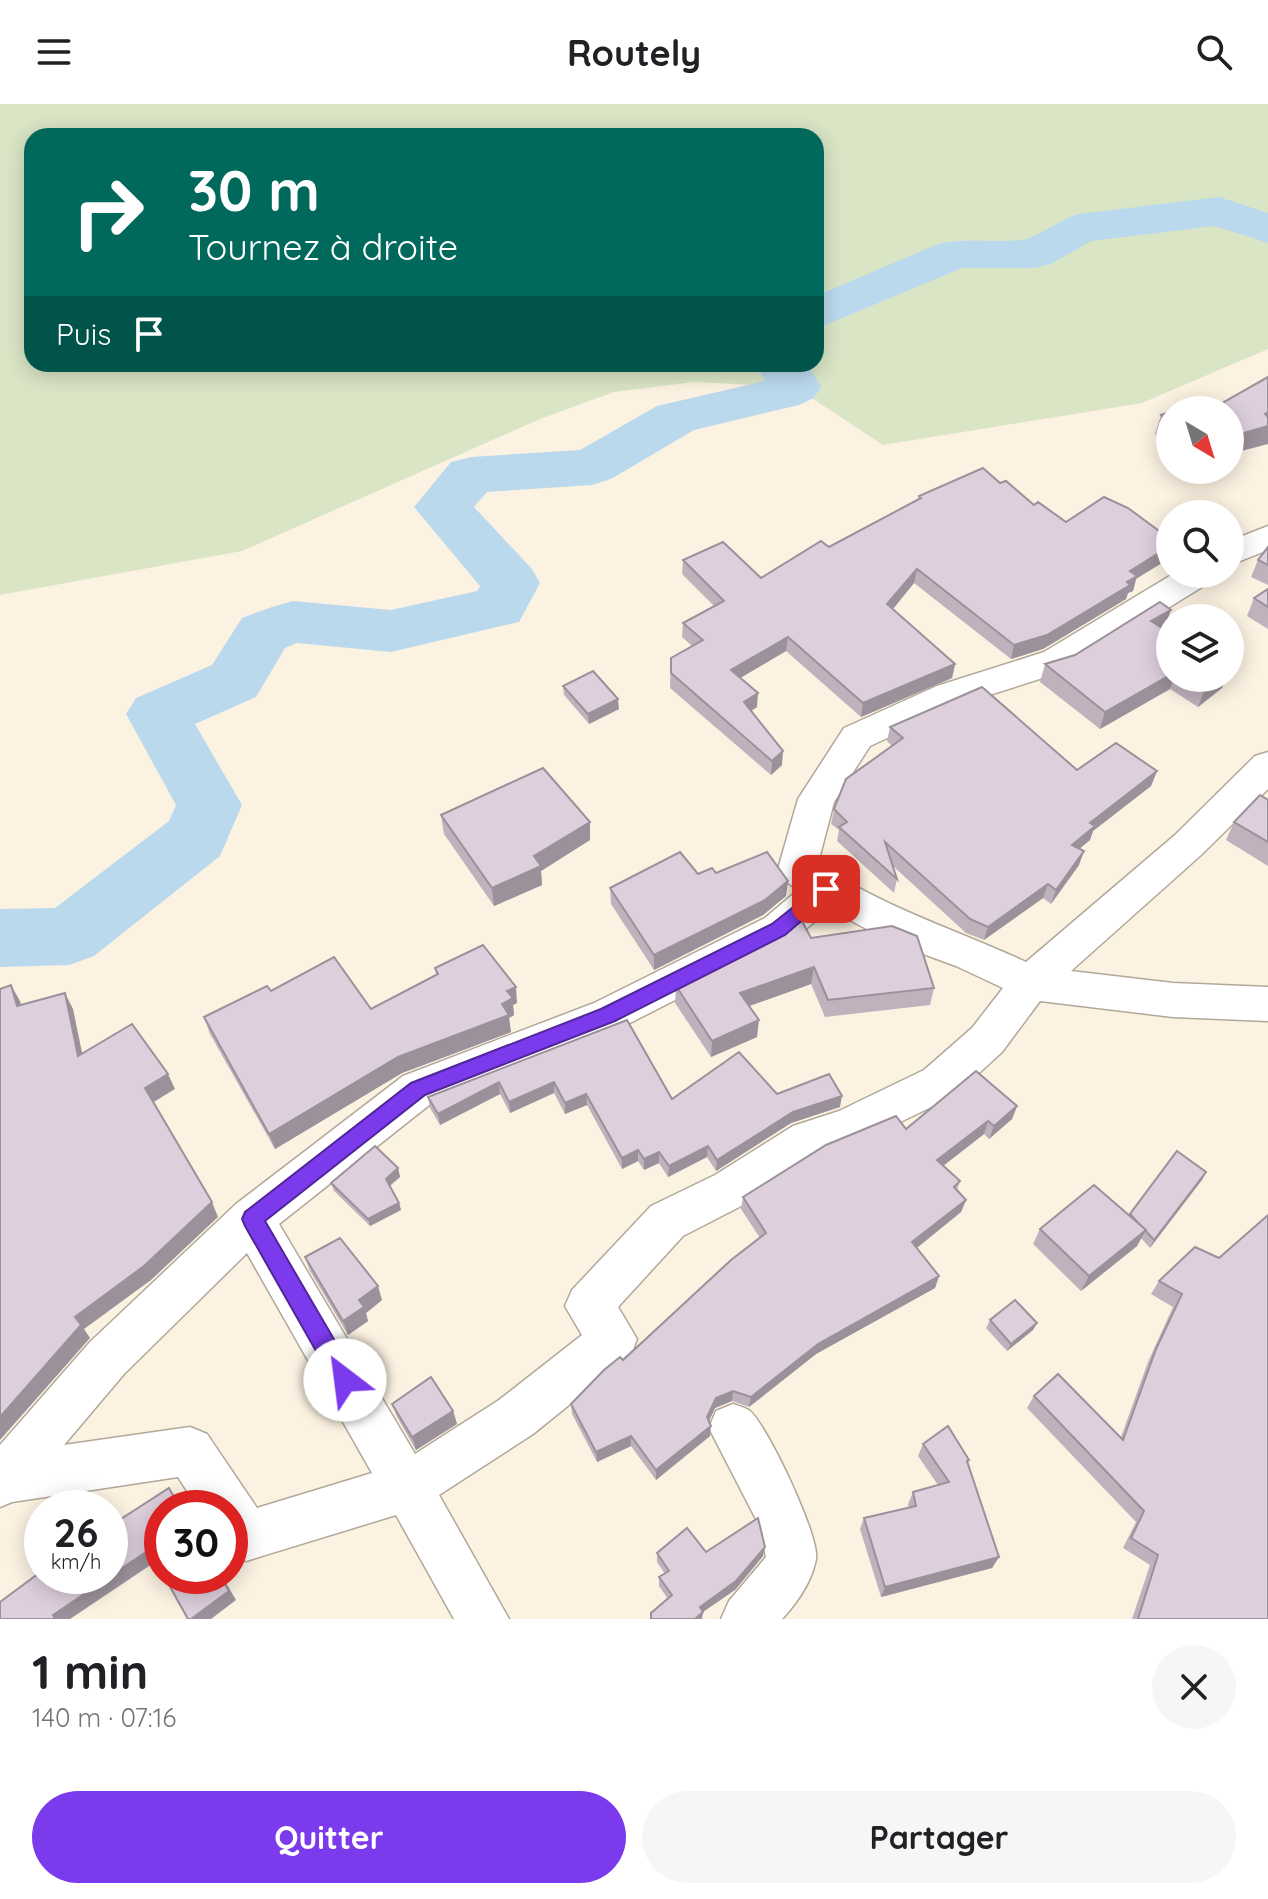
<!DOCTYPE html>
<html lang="fr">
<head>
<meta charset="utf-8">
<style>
	body { margin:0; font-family:Quicksand,sans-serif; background:#f6f6f6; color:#202124; height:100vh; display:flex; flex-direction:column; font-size:30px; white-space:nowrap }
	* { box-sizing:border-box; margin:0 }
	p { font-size:26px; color:#757577 }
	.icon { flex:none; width:44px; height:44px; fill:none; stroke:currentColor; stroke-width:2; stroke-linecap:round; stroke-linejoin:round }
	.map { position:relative; height:1515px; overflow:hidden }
	.sheet { display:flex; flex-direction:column; background:#fff; flex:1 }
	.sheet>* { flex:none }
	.hud { position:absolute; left:24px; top:24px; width:800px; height:244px; border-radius:24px; box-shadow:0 4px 20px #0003; background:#00695c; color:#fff; overflow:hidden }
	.needle { width:52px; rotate:142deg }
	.controls { position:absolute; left:1156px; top:292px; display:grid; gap:16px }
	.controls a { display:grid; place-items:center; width:88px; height:88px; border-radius:50%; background:#fff; box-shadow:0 4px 20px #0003; font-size:40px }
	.speed { position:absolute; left:24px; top:1386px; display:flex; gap:16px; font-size:40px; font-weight:700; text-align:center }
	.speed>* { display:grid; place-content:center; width:104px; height:104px; border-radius:50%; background:#fff; box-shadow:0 4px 20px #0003; line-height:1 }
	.speed small { font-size:20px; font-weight:400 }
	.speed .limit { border:12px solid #d22; background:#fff; color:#111 }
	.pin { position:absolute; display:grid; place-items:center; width:68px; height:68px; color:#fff; margin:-34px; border-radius:16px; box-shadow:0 4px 12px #0006 }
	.me { position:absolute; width:88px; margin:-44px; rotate:330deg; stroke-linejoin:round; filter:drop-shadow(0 0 6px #0008) }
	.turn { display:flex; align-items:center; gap:28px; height:168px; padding:0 32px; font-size:36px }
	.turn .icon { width:104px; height:104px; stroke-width:2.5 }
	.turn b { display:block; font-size:56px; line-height:68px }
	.then { display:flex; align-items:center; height:76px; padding:0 32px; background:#0003; gap:16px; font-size:30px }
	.round { display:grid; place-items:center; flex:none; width:84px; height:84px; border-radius:42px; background:#f6f6f6 }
	.headline { display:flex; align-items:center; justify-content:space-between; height:136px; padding:0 32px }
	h1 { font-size:48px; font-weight:800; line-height:60px }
	.cta { display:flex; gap:16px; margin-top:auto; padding:16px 32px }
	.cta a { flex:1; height:92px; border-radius:48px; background:#7c3aed; color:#fff; font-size:32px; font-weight:800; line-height:92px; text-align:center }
	.cta a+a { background:#f6f6f6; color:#202124 }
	header { display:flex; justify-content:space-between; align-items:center; height:104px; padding:0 32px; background:#fff; font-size:36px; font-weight:800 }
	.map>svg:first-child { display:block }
</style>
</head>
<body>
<header><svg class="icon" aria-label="menu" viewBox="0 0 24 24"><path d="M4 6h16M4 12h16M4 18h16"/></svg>Routely<svg class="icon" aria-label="search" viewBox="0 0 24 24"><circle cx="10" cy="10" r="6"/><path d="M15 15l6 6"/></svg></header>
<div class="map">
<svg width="1268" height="1515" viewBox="0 0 1268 1515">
	<rect width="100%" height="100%" fill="#fcf2e2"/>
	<path fill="#dae5c6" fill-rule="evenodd" d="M 0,0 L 1268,0 L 1268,245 L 1142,299 L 883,341 L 795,283 L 694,278 L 614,288 L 540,315 L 242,447 L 0,491 ZM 32,32 L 816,32 L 816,260 L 32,260 Z"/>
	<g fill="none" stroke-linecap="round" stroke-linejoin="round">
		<g fill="#bbd9ed" fill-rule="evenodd">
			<path d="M 1219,93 L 1268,109 L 1268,139 L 1215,122 L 1091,137 L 1051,160 L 1034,164 L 962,164 L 816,225 L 816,192 L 938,140 C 966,133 993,139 1021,136 C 1040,133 1059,115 1079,110 Z"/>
			<polygon points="756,260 808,260 821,283 814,294 799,301 694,326 611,375 592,381 487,388 474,403 532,465 540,479 519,518 391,548 297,539 285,544 256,593 195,620 242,701 220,752 94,852 69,861 0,863 0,805 55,804 169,717 176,701 126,610 136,594 212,561 242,514 272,503 293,497 391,506 477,487 480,482 414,403 451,358 471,353 580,346 657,302 765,277"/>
		</g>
		<g stroke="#b1a899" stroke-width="3">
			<g id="street">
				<polygon points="1268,422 1268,446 1230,461 1230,437"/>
				<path d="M 1173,470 L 1214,470 L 1210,478 L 1068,566 L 961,600 L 870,642 L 834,698 L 818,759 C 883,804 955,825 1026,858 L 1175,731 L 1255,652 L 1268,648 L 1268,685 L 1201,751 L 1071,867 L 1173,879 L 1268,883 L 1268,917 L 1173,913 L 1040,897 L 1002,948 L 954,992 L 865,1035 L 822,1051 L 747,1099 L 683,1132 L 618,1203 L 637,1235 L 631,1251 L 533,1330 L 439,1391 L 509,1515 L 454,1515 L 396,1411 L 246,1457 L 230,1451 L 230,1404 L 198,1404 L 178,1373 L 12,1398 L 0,1403 L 0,1341 L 90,1238 L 236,1100 L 403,972 L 594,899 L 765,814 L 798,786 L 784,776 L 778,765 L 798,695 L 844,624 L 937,582 L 1044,548 ZM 829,805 L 891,838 L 956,862 L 1003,884 L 972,924 L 924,966 L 839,1007 L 793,1022 L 715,1071 L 651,1102 L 572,1186 L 565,1202 L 582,1231 L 499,1296 L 415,1350 L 279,1120 L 433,998 L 622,923 L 793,836 ZM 247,1149 L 372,1369 L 257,1404 L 207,1330 L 190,1323 L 64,1341 L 124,1270 Z"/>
				<path d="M 733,1300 C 738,1302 747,1304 750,1307 C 768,1323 820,1433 816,1455 C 812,1477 797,1499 782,1515 L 721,1515 L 729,1497 L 766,1453 L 760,1423 L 709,1324 L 716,1307 Z"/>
			</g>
		</g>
		<use href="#street" fill="#fff" fill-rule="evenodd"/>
	</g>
	<g fill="#bfb2bd">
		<polygon points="1170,308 1170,346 1155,330 1161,311"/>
		<polygon points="1000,379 1034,401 1136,475 1133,487 1128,489 1126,495 1043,545 1011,555 914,479 892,505 955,560 952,574 861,613 786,547 740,574 757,603 752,606 782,661 771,671 670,584 671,554 692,542 682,533 683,519 714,502 682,470 683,456 761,474 829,443 918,396 919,392"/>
		<polygon points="1268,443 1268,481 1251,473 1258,456"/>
		<polygon points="1268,485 1268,525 1247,512 1254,494"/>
		<polygon points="1171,506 1163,524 1170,574 1226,574 1222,584 1198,603 1170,585 1100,625 1040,578 1045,560 1075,551"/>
		<polygon points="563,582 619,605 589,620 564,591"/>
		<polygon points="890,623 1077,666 1157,667 1151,682 1093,727 1090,736 1079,745 1079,761 1051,800 1043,794 984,836 966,829 893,762 897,775 894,789 837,737 839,726 831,720 834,705 892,642 887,637"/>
		<polygon points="1268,696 1268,762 1226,736 1234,718"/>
		<polygon points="441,711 590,718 590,736 541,767 542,781 494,802 444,730"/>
		<polygon points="716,769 786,792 763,811 654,866 611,800 610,784 698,770"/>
		<polygon points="811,834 934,884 930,901 825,913 811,880 749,902 757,933 711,953 675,899 676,882"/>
		<polygon points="435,864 517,899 513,901 514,911 509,914 511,928 402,969 275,1045 210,930 204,913 271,887 371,905 436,871"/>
		<polygon points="627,916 672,995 777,990 840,1003 791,1019 716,1067 707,1053 668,1073 659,1059 644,1066 638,1057 622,1065 587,1001 565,1010 554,989 510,1009 500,990 440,1021 430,1004 428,993"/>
		<polygon points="1017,1002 1012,1015 989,1035 984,1030 943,1062 960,1077 957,1086 966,1096 961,1108 917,1144 939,1172 935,1184 816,1250 749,1303 732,1297 715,1304 709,1317 710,1332 656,1376 631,1342 597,1358 572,1310 571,1300 760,1134 741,1105 743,1093 906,1025"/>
		<polygon points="1177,1047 1206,1068 1150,1144 1141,1134 1137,1142 1081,1187 1033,1140 1040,1125 1129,1112"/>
		<polygon points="398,1064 400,1073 390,1082 399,1099 401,1106 370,1122 334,1087 331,1079"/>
		<polygon points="1195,1143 1268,1515 1132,1515 1150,1461 1123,1444 1136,1418 1027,1304 1034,1292 1121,1333 1148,1258 1173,1203 1151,1190 1159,1177"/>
		<polygon points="305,1153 382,1196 366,1209 368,1217 348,1231 310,1167"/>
		<polygon points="990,1216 1037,1219 1033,1226 1007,1247 986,1224"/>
		<polygon points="392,1300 453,1307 457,1320 416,1346 397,1313"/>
		<polygon points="923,1340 967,1360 999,1453 992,1464 881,1493 860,1425 864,1414 909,1404 908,1400 913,1388 938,1381 918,1352"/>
		<polygon points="706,1448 763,1452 735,1486 668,1495 659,1482 659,1473 665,1470 657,1458 657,1449"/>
	</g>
	<g fill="#9b919a">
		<polygon points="1268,308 1268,340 1230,350 1230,333"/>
		<polygon points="1170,442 1170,454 1136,475 1133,487 1128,489 1126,495 1043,545 1011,555 1014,541"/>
		<polygon points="917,465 914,479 885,515 887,500"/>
		<polygon points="1171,506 1164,524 1145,535 1151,517"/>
		<polygon points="788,533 786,547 730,580 731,566"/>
		<polygon points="955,560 952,574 861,613 863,599"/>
		<polygon points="1170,571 1170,574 1174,574 1170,585 1100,625 1105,608"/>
		<polygon points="1219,574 1226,574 1222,584 1198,603 1205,585"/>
		<polygon points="758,589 757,603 743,612 744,598"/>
		<polygon points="618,595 619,605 589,620 588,610"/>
		<polygon points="783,647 782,661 771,671 772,657"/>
		<polygon points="1157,667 1151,682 1093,727 1090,736 1067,755 1072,741 1090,719"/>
		<polygon points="590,718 590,736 541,767 542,781 494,802 492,784 534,752"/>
		<polygon points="1084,747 1079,761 1051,800 1056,786"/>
		<polygon points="788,777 786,792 763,811 654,866 654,851"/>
		<polygon points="1048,780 1043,794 984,836 988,823"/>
		<polygon points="814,863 811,880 738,906 740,889"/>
		<polygon points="11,881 20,897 26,917 17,902"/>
		<polygon points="516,883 517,899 513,901 514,911 509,914 511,928 402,969 275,1045 269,1030 398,953 502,900 507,887"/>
		<polygon points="65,889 73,905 86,968 78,952"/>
		<polygon points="759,916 757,933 711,953 712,937"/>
		<polygon points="168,970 175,985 152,999 145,984"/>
		<polygon points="499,978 500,990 440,1021 438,1010"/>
		<polygon points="554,978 554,989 510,1009 509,998"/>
		<polygon points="586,990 587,1001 565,1010 565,999"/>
		<polygon points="842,992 840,1003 791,1019 716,1067 717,1056 793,1008"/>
		<polygon points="1017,1002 1012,1015 989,1035 994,1022"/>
		<polygon points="988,1017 984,1030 934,1069 937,1056"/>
		<polygon points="708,1042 707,1053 668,1073 669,1062"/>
		<polygon points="638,1046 638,1057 622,1065 622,1054"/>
		<polygon points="659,1048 659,1059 644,1066 644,1055"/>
		<polygon points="398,1064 400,1073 388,1083 386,1075"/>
		<polygon points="1206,1068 1202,1076 1150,1144 1154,1136"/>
		<polygon points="966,1096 961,1108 909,1150 912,1138"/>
		<polygon points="212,1098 218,1113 151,1176 84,1225 90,1234 0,1336 0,1313 75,1213"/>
		<polygon points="399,1099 401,1106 370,1122 368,1115"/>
		<polygon points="1146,1126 1137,1142 1081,1187 1089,1172"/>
		<polygon points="939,1172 935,1184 816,1250 749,1303 751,1293 818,1240"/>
		<polygon points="378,1182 382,1196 366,1209 368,1217 348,1231 343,1217 359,1196"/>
		<polygon points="1037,1219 1033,1226 1007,1247 1011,1240"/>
		<polygon points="733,1287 732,1297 715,1304 706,1323 707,1313 716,1294"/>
		<polygon points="453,1307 457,1320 416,1346 412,1333"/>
		<polygon points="711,1322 710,1332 656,1376 656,1366"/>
		<polygon points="631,1332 631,1342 597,1358 596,1348"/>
		<polygon points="765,1443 763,1452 735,1486 703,1508 702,1515 695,1515 700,1503"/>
		<polygon points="149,1446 158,1456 70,1515 55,1515 53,1511"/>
		<polygon points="999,1453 992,1464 881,1493 885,1483"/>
		<polygon points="220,1472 222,1472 236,1496 211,1515 191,1515"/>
	</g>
	<g fill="#decfdc" stroke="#9b919a" stroke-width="2">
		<polygon points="1268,273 1268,308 1265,310 1268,313 1268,322 1230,333 1230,306 1179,306 1210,298 1215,303"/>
		<polygon points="1170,308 1170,320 1161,311"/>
		<polygon points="983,364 1000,379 1006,377 1034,401 1038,398 1066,418 1104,393 1128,404 1170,435 1170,442 1130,467 1137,472 1127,478 1130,481 1047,531 1014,541 917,465 887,500 955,560 863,599 788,533 731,566 758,589 744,598 783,647 772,657 671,569 671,554 703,536 683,519 724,497 683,456 723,438 761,474 821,437 829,443 921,394 919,392"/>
		<polygon points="1268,443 1268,461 1258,456"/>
		<polygon points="1268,485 1268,503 1254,494"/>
		<polygon points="1160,498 1171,506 1151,517 1170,529 1170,571 1105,608 1045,560 1075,551"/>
		<polygon points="593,567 618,595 588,610 563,582"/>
		<polygon points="1187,574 1219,574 1205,585"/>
		<polygon points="982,583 1077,666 1116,639 1157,667 1090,719 1095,722 1072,741 1084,747 1056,786 1048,780 988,823 970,815 885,738 897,775 839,723 847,718 834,705 846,675 903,634 890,623"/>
		<polygon points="543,664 590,718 534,752 541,762 492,784 441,711"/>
		<polygon points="1260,691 1268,696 1268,738 1234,718"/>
		<polygon points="680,748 698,770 712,764 716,769 767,748 788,777 765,796 654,851 610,784"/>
		<polygon points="802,817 811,834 892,822 917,832 934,884 828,896 814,863 740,889 759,916 712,937 676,882"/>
		<polygon points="483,841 516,883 507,887 513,894 502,900 509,911 398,953 269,1030 204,913 267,882 271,887 334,853 371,905 438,870 435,864"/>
		<polygon points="11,881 17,902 65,889 78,952 132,920 168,970 145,984 212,1098 144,1162 75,1213 81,1221 0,1313 0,885"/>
		<polygon points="627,916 672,995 739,948 777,990 829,970 842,992 793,1008 717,1056 708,1042 669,1062 659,1048 644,1055 638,1046 622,1054 586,990 565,999 554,978 509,998 499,978 438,1010 428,993"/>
		<polygon points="976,967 1017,1002 994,1022 988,1017 937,1056 960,1077 954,1083 966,1096 912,1138 939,1172 818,1240 751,1293 733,1287 716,1294 707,1313 711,1322 656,1366 631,1332 596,1348 571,1300 604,1266 620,1253 623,1256 731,1156 766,1129 743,1093 826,1041 896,1012 906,1025"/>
		<polygon points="375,1042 398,1064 386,1075 399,1099 368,1115 331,1079"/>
		<polygon points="1177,1047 1206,1068 1154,1136 1130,1110"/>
		<polygon points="1094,1081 1146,1126 1089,1172 1040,1125"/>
		<polygon points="1268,1111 1268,1515 1138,1515 1158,1451 1131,1434 1144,1407 1034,1292 1058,1270 1123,1336 1156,1245 1182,1190 1159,1177 1195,1143 1219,1154"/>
		<polygon points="340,1134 378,1182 359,1196 364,1203 343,1217 305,1153"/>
		<polygon points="1015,1196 1037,1219 1011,1240 990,1216"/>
		<polygon points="431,1273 453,1307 412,1333 392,1300"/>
		<polygon points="948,1322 969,1356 967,1357 999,1453 885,1483 864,1414 916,1402 913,1388 949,1378 923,1340"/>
		<polygon points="169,1384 180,1404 162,1404 162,1469 149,1446 53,1511 55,1515 0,1515 0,1498 42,1467 42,1472 110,1472 110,1422"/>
		<polygon points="758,1414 765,1443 736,1477 700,1503 703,1508 695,1515 651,1515 651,1509 672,1491 659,1473 669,1467 657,1449 687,1424 706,1448"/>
		<polygon points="164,1472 220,1472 229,1487 191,1515 188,1515"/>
	</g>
	<polygon fill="#7c3aed" stroke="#51269a" stroke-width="2" points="826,777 833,780 833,790 785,831 615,917 425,991 265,1117 353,1268 356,1276 353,1284 345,1287 337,1284 245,1122 242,1115 245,1108 411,979 601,905 772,820"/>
</svg>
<div class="controls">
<a><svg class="needle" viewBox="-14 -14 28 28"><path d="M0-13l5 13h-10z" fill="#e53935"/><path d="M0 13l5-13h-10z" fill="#757577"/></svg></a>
<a><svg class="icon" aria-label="search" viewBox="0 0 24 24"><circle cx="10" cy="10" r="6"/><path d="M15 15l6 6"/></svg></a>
<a><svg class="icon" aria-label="layers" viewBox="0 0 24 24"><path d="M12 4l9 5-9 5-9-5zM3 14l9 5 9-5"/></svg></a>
</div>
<div class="speed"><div>26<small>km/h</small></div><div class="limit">30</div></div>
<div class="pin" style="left:826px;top:785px;background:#d93025"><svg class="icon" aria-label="arrive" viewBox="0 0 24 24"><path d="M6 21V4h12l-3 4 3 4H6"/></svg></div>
<svg class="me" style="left:345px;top:1276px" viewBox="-20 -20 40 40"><circle r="19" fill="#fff"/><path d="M0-13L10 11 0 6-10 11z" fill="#7c3aed"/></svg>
<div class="hud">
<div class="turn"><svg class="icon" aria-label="right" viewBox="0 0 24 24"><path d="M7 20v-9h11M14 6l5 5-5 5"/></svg><div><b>30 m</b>Tournez à droite</div></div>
<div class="then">Puis<svg class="icon" aria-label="arrive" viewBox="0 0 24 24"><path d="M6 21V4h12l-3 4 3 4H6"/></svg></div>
</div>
</div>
<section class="sheet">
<div class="headline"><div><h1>1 min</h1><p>140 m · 07:16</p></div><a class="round"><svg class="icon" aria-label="close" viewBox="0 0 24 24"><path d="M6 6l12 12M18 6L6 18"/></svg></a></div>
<div class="cta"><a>Quitter</a><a>Partager</a></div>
</section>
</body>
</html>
